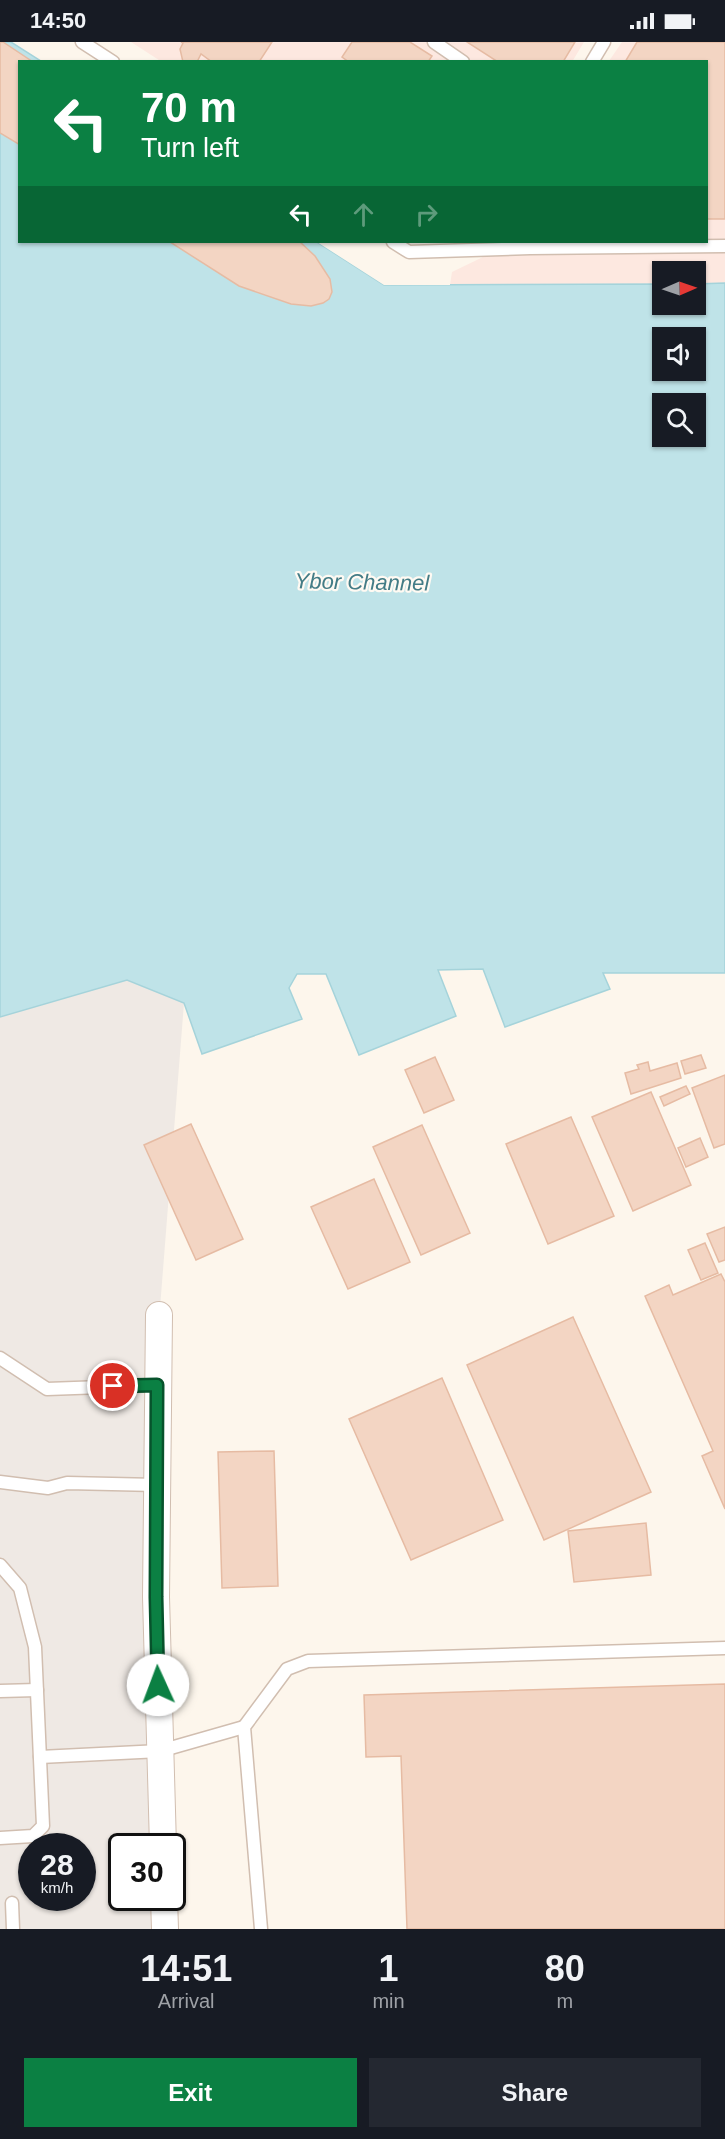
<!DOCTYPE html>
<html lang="en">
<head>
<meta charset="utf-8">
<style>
	body { margin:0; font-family:Helvetica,sans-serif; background:#242831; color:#f1f3f6; height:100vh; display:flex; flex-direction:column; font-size:22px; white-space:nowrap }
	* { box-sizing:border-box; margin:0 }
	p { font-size:20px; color:#9ea1a6 }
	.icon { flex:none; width:33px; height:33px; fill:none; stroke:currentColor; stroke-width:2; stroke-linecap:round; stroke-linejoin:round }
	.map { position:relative; height:1887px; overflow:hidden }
	.drawer { display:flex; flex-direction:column; background:#171b24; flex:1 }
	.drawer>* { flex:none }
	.banner { position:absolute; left:18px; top:18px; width:690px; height:183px; border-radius:0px; box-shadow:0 2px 4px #0004; background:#0b8043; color:#fff; overflow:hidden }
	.needle { width:39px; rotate:88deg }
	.controls { position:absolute; left:652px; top:219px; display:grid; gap:12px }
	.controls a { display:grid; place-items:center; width:54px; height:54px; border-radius:0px; background:#171b24; box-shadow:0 2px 4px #0004; font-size:30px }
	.speed { position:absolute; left:18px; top:1791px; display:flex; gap:12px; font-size:30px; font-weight:700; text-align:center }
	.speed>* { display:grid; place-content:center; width:78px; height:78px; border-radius:50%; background:#171b24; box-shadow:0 2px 4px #0004; line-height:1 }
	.speed small { font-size:15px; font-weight:400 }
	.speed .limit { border:3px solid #111; border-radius:9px; background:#fff; color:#111 }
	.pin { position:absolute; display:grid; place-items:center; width:51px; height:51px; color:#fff; margin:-26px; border:3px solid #fff; border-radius:50%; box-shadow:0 2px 6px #0007 }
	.me { position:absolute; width:66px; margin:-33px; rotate:358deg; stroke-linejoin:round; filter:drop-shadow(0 0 4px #0008) }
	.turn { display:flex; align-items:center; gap:21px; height:126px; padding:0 24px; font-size:27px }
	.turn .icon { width:78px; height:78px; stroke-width:2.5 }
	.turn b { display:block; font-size:42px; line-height:51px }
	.lanes { display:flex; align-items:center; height:57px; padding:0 24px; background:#0003; justify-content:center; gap:30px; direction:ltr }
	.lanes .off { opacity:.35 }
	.eta { display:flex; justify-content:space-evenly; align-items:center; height:102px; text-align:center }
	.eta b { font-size:36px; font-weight:600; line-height:42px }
	.primary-button { display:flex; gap:12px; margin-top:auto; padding:12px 24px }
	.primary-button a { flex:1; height:69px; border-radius:0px; background:#0b8043; color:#fff; font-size:24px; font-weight:600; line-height:69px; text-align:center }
	.primary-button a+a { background:#242831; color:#f1f3f6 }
	.status { display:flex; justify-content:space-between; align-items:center; height:42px; padding:0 30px; background:#171b24; direction:ltr }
	.status svg { height:16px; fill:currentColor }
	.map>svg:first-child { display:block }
</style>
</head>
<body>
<div class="status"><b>14:50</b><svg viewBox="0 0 49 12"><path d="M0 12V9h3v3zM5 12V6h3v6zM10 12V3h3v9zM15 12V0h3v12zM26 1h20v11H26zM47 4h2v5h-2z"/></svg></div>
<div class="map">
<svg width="725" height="1887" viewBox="0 0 725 1887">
	<rect width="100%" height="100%" fill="#fdf6ec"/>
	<g fill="#fde8e0">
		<polygon points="131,0 584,0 572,20 162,20"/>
		<polygon points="622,0 725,0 725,241 696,242 696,230 663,230 663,242 450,243 452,230 514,200 706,200 706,20 609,19"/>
	</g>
	<path fill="#efe9e4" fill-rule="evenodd" d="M 127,938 L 184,961 L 157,1304 L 158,1804 L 122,1804 L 122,1856 L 160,1856 L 161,1887 L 0,1887 L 0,975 ZM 32,1804 L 82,1804 L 82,1856 L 32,1856 Z"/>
	<path fill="#bfe3e8" stroke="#a5d3da" stroke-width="1.5" fill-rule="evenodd" d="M 0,0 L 11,0 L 41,19 L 20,20 L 20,200 L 317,200 L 384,243 L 663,242 L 663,262 L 696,262 L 696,242 L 725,241 L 725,931 L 603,931 L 610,947 L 505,985 L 483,927 L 438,928 L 456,974 L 359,1013 L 326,932 L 297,932 L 289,946 L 302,977 L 202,1012 L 184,961 L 127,938 L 0,975 ZM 663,296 L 696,296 L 696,328 L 663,328 ZM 663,362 L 696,362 L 696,394 L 663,394 Z"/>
	<polygon fill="#fdf6ec" points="317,200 322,200 385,240 450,240 450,243 384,243"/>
	<g fill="#f3d5c3" stroke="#e6bba3" stroke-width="1.5">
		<polygon points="0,0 3,0 33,20 20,20 20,103 0,91"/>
		<polygon points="181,0 272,0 259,20 212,20 201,12 197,20 183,20 180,7 183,1"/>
		<polygon points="352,0 410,0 432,14 428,20 349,20 342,15"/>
		<polygon points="467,0 575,0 563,20 498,20"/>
		<polygon points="637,0 725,0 725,177 707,177 706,169 706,20 625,20"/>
		<polygon points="170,200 300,200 315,214 330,237 332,250 329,257 323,261 311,264 291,262 239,244"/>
		<polygon points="701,1013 706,1026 685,1032 681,1019"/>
		<polygon points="435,1015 454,1058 424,1071 405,1028"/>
		<polygon points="648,1020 650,1029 677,1021 681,1036 631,1052 625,1031 639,1027 637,1023"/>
		<polygon points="725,1033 725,1102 714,1106 692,1046"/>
		<polygon points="686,1044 690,1052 664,1064 660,1055"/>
		<polygon points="651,1050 691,1143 633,1169 592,1075"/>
		<polygon points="571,1075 614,1174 548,1202 506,1102"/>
		<polygon points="191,1082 243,1197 196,1218 144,1103"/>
		<polygon points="422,1083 470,1191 421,1213 373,1105"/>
		<polygon points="700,1096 708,1115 686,1125 678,1106"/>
		<polygon points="374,1137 410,1220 348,1247 311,1165"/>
		<polygon points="725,1185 725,1218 719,1220 707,1192"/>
		<polygon points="705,1201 718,1231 701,1238 688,1208"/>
		<polygon points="721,1232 725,1240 725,1467 702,1414 713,1409 645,1254 669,1243 673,1253"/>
		<polygon points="573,1275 651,1450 544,1498 467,1323"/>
		<polygon points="442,1336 503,1478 411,1518 349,1377"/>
		<polygon points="274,1409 278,1544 222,1546 218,1410"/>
		<polygon points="646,1481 651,1533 574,1540 568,1489"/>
		<polygon points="725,1642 725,1887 407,1887 401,1714 366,1715 364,1653"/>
	</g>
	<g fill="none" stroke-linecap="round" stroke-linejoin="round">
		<g stroke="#d1beb0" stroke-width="15">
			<g id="lane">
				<polyline points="82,0 113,20"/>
				<polyline points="434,0 463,20"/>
				<polyline points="592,20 604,0"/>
				<polyline points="393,200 409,210 530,206 725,204"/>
				<polyline points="0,1316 47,1347 157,1343"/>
				<polyline points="0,1440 48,1446 67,1441 157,1443"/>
				<polyline points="0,1523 20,1546 35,1605 43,1784 33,1794 0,1796"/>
				<polyline points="0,1649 37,1648"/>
				<polyline points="40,1715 160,1709 244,1685"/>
				<polyline points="12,1861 13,1887"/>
				<polyline points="261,1887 244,1685 287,1627 308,1619 725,1606"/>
			</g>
		</g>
		<g stroke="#d1beb0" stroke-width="28">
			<g id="street">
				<polyline points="159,1273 156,1555 163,1804"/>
				<polyline points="164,1856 165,1887"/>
			</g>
		</g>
		<use href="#lane" stroke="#fff" stroke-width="12"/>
		<use href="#street" stroke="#fff" stroke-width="26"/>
	</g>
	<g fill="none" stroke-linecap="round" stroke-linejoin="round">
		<g stroke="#07532c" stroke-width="15">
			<polyline id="route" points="113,1344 157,1343 156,1555 158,1643"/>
		</g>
		<use href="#route" stroke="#0b8043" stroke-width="10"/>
	</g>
	<g text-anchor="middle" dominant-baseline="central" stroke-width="4.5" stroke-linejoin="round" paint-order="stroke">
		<g font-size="22" font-style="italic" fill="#437c86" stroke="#fffaf3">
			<text transform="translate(362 540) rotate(1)">Ybor Channel</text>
		</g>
	</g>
</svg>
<div class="controls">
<a><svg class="needle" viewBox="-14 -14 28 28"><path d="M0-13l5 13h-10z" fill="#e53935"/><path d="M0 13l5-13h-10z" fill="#9ea1a6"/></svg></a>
<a><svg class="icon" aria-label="sound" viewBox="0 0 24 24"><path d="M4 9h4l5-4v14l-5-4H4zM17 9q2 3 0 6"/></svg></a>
<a><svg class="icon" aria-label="search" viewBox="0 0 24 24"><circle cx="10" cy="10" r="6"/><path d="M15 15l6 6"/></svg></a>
</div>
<div class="speed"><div>28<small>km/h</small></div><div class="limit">30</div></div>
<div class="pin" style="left:113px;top:1344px;background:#d93025"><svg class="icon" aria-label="arrive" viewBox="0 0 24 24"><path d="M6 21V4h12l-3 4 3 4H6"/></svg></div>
<svg class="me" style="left:158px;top:1643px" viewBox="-20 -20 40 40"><circle r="19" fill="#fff"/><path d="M0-13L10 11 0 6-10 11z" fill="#0b8043"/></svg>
<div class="banner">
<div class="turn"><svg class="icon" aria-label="left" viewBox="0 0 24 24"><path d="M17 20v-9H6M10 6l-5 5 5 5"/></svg><div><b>70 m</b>Turn left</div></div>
<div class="lanes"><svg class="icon" aria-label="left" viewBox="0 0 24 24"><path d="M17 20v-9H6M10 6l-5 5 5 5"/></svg><svg class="icon off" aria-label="ahead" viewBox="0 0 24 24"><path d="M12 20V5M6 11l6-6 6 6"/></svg><svg class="icon off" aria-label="right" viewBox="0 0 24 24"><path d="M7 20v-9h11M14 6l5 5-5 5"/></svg></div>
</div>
</div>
<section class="drawer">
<div class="eta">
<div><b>14:51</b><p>Arrival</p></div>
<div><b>1</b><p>min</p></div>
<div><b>80</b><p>m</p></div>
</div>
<div class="primary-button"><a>Exit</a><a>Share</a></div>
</section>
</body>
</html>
